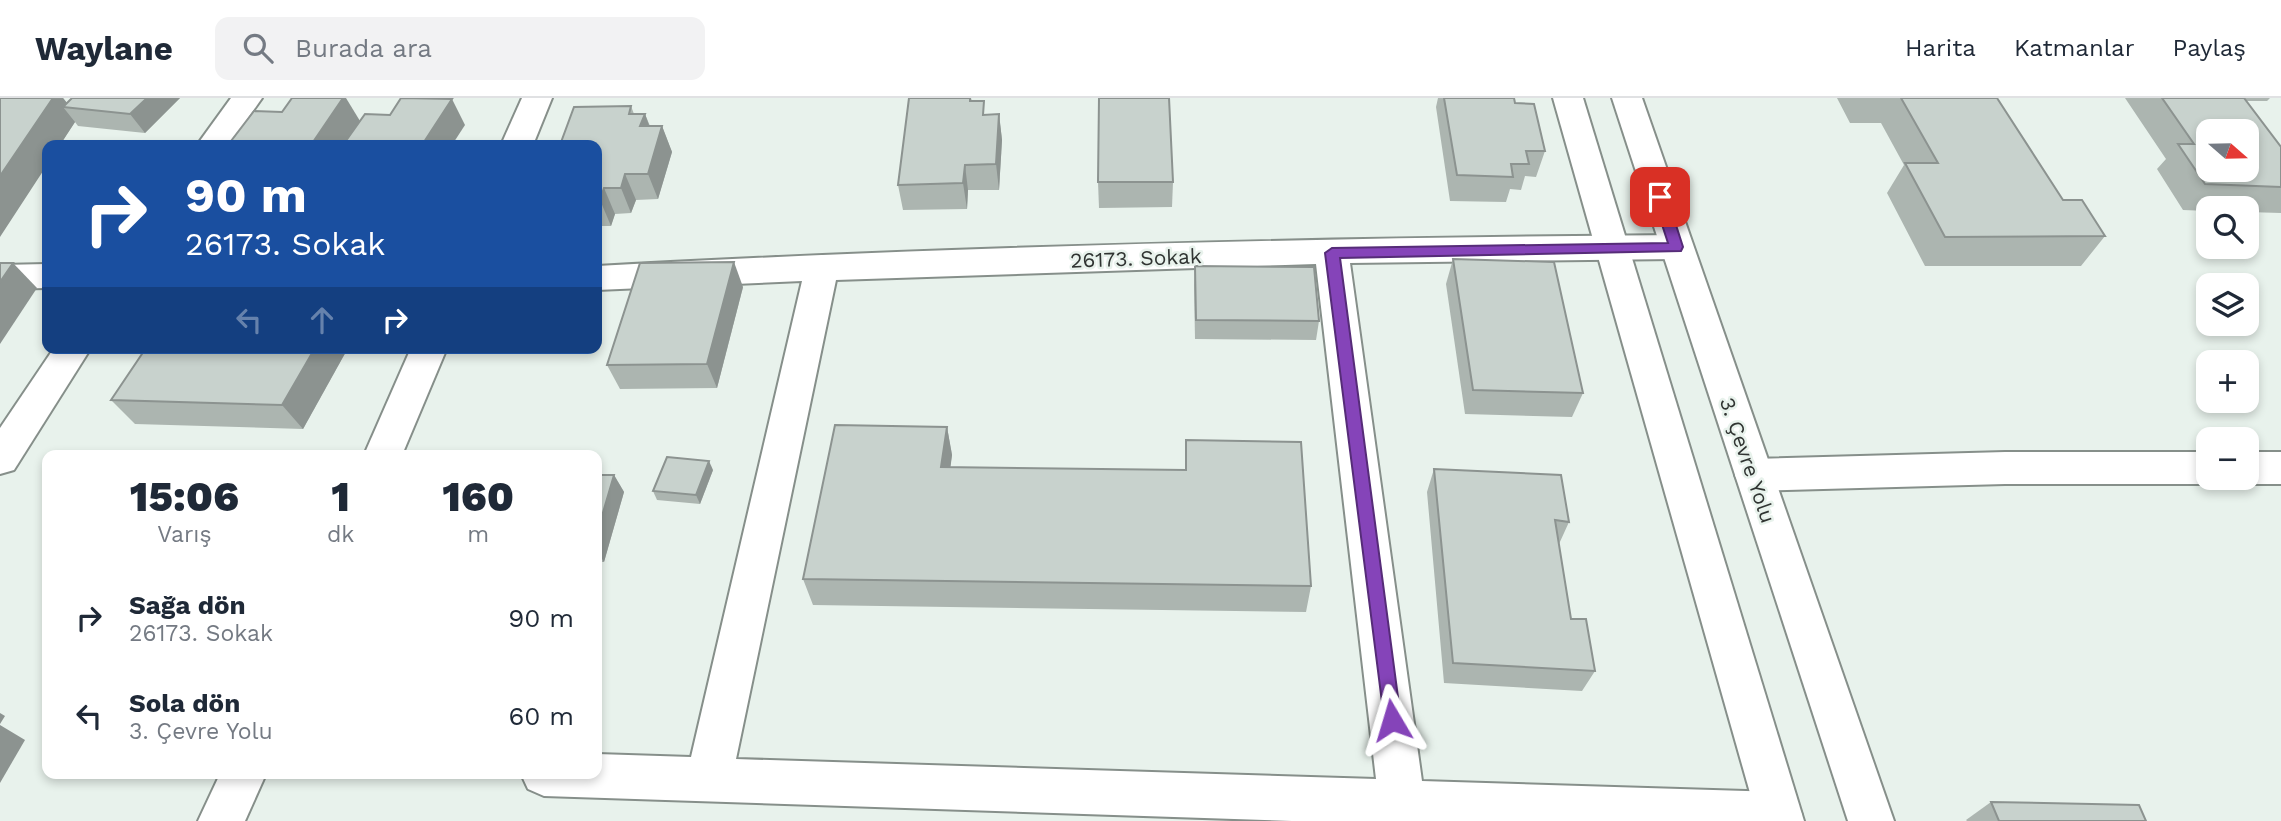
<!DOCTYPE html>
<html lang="tr">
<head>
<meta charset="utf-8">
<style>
	body { margin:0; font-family:"Work Sans",sans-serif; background:#f2f2f3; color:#1f2937; height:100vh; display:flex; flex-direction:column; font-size:26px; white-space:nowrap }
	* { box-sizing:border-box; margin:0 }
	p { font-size:23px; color:#747a83 }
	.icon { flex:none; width:38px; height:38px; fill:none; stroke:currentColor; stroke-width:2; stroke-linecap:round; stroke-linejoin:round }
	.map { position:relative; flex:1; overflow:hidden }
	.drawer { position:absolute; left:42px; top:352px; width:560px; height:329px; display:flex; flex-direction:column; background:#fff; border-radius:14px; box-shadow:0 4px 10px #0003 }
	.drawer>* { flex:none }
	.guide { position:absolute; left:42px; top:42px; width:560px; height:214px; border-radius:14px; box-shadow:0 4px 10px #0003; background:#1a4fa0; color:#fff; overflow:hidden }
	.needle { width:46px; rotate:110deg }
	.controls { position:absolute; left:2196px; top:21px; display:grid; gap:14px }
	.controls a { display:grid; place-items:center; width:63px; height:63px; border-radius:14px; background:#fff; box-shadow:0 4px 10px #0003; font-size:35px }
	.pin { position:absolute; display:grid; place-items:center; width:60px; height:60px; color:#fff; margin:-30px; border-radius:14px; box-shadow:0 4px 10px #0006 }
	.me { position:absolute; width:77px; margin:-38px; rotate:353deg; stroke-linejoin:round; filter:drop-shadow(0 0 5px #0008) }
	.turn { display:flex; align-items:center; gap:24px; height:147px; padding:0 28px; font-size:32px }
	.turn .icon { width:91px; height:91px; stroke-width:2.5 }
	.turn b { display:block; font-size:49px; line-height:60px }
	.lanes { display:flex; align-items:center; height:66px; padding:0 28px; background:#0003; justify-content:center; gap:35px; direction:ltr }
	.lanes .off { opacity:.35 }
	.eta { display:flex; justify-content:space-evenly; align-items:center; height:119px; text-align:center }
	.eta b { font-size:42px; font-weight:800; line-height:49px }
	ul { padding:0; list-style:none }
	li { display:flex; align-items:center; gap:21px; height:98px; padding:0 28px }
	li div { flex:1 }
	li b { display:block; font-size:26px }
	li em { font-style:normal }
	header { display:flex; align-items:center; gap:42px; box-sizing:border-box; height:98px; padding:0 35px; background:#fff; border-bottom:2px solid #e0e1e3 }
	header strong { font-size:33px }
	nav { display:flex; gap:38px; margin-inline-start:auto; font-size:24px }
	.search { width:490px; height:63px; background:#f2f2f3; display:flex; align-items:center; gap:18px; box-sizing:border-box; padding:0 24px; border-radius:14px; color:#747a83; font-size:26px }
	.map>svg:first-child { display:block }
</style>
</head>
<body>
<header>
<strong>Waylane</strong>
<div class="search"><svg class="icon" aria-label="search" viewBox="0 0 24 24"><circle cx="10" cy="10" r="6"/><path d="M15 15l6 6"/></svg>Burada ara</div>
<nav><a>Harita</a><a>Katmanlar</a><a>Paylaş</a></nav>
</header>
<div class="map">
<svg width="2281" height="723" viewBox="0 0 2281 723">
	<rect width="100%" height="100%" fill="#e8f2ec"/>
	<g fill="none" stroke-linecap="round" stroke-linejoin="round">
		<g stroke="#868f8a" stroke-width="4">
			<g id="street">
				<polygon points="231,0 262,0 229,47 197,47"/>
				<polygon points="522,0 552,0 533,47 501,47"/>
				<path d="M 1676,137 L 1688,141 L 1693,149 L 1688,157 L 1676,161 L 1350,165 L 1422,683 L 1779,694 L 1795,701 L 1802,717 L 1800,723 L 1292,723 L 544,698 L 528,691 L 521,676 L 597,676 L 597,656 L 691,659 L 802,183 L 597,192 L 597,168 C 956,148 1316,140 1676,137 ZM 1316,166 L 1376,681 L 736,661 L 836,182 Z"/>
				<polygon points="47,166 47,190 0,191 0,167"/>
				<polygon points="54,250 91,250 14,372 0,376 0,330"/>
				<polygon points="411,250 447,250 402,357 364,357"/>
				<polygon points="2005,354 2208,354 2208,380 2222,380 2208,386 2005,386 1754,393 1740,388 1735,377 1740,366 1754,361"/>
				<polygon points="2247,354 2281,354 2281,386 2247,386 2233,381 2247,380"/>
				<polygon points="220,676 266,676 245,723 198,723"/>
			</g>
		</g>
		<g stroke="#868f8a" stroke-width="4">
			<g id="secondary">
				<polygon points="1553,0 1583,0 1804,723 1758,723"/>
				<polygon points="1612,0 1642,0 1894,723 1848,723"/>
			</g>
		</g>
		<use href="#street" fill="#fff" fill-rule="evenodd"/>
		<use href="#secondary" fill="#fff" fill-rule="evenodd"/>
	</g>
	<g fill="#acb5b0">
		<polygon points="63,0 67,5 72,0 180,0 145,35 78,28 75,24 60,47 47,47"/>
		<polygon points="909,0 971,0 972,3 985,17 999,16 1002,42 999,92 968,92 967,111 903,112 898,87"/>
		<polygon points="1438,0 1514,0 1515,5 1545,53 1536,79 1525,78 1521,92 1510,91 1506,104 1450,103 1436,9"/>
		<polygon points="1837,0 1997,0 2063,102 2105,138 2081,168 1925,168 1887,95 1904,67 1881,25 1850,25"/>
		<polygon points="2125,0 2270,0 2267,3 2246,3 2281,49 2281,115 2247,114 2247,110 2208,110 2208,113 2183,112 2157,71 2166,61"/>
		<polygon points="631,8 634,16 645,16 650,28 662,28 672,54 658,101 636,102 631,115 615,116 611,128 597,128 597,47"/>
		<polygon points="1098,84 1173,84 1172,109 1099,110"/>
		<polygon points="1453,161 1583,295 1572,319 1465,316 1446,186"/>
		<polygon points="1195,168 1319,223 1316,242 1195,241 1194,187"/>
		<polygon points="743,189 717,290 620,291 607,267"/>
		<polygon points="146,250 348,250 303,331 135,326 111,302"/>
		<polygon points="947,329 952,357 950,369 1185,372 1186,342 1311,488 1306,514 813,507 803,481"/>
		<polygon points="1434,371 1569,424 1559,446 1571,521 1595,573 1582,593 1444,585 1427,394"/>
		<polygon points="713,372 700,406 657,402 653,393"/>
		<polygon points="597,377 614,377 624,394 604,464 597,464"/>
		<polygon points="1991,704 2146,723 1967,723 1966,722"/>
	</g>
	<g fill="#8c9390">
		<polygon points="53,0 63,0 71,10 63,9 75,24 60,47 47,47 47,67 0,139 0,78"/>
		<polygon points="147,0 180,0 145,35 130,16"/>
		<polygon points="343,0 346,0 360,23 344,47 311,47"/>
		<polygon points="452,1 465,27 452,47 422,47"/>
		<polygon points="645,16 654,41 640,28"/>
		<polygon points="999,16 1002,42 999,92 996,66"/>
		<polygon points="662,28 672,54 658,101 648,76"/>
		<polygon points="965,67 968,92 967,111 963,85"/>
		<polygon points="625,76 636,102 631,115 621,90"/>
		<polygon points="604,90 615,116 611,128 600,102"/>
		<polygon points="734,164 743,189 717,290 707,266"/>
		<polygon points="13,165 37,190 0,246 0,184"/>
		<polygon points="315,250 348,250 303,331 282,307"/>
		<polygon points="947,329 952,357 947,397 941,369"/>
		<polygon points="709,363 713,372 700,406 696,397"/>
		<polygon points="614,377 624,394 604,464 597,453 597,435"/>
		<polygon points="0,615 5,618 0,626"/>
		<polygon points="0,627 25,642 0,685"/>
	</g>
	<g fill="#c8d2cd" stroke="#8c9390" stroke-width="2" fill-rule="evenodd">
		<polygon points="0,0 53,0 0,78"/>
		<polygon points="72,0 147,0 130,16 63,9"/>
		<polygon points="292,0 343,0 311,47 228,47 254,13 282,14"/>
		<polygon points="401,0 452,1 422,47 343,47 365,16 390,17"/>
		<polygon points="909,0 970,0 970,3 984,3 983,17 999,16 996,66 965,67 963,85 898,87"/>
		<polygon points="1099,0 1169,0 1173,84 1098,84"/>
		<polygon points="1444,0 1514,0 1515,5 1534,6 1545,53 1526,53 1529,66 1511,66 1513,79 1457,77"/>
		<polygon points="1901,0 1997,0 2063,102 2082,102 2105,138 1945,139 1905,65 1938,65"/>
		<path d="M 2162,0 L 2244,0 L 2281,49 L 2281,89 L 2205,86 L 2178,46 L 2194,46 ZM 2208,33 L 2247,33 L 2247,72 L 2208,72 Z"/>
		<polygon points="631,8 629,16 645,16 640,28 662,28 648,76 625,76 621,90 604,90 600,102 597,102 597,47 560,47 574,9"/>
		<polygon points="1453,161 1554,164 1583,295 1473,292"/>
		<polygon points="734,164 707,266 607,267 640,165"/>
		<polygon points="0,165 13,165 0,184"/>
		<polygon points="1195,168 1314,169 1319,223 1196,222"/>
		<polygon points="146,250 315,250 282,307 111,302"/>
		<polygon points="835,327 947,329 941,369 1186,372 1186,342 1301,344 1311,488 803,481"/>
		<polygon points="667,359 709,363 696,397 653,393"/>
		<polygon points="1434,371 1561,377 1569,424 1555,422 1571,521 1586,521 1595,573 1453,565"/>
		<polygon points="597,377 614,377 597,435"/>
		<polygon points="1991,704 2139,707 2146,723 1999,723"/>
	</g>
	<polygon fill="#8544b9" stroke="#562c78" stroke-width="2" points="1660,95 1667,99 1683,149 1681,153 1340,160 1401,622 1398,628 1392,630 1385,628 1325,155 1332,150 1668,145 1653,99"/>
	<g text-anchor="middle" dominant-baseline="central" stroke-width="5" stroke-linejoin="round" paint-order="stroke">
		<g font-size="21" fill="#303432" stroke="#e8f2ec">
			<text transform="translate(1136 160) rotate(-2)">26173. Sokak</text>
			<text transform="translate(1748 362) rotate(71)">3. Çevre Yolu</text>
		</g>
	</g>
</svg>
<div class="controls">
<a><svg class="needle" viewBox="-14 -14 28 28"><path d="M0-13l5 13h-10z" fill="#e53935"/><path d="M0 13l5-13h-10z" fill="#747a83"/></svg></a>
<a><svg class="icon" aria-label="search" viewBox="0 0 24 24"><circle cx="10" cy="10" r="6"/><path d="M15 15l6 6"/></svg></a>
<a><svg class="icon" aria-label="layers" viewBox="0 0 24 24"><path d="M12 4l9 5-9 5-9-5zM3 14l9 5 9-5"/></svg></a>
<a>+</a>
<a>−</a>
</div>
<div class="pin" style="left:1660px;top:99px;background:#d93025"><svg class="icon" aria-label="arrive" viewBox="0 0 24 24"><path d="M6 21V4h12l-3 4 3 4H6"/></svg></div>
<svg class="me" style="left:1392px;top:622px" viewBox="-20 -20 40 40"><path d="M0-17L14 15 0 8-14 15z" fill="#8544b9" stroke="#fff" stroke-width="4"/></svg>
<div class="guide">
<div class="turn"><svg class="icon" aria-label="right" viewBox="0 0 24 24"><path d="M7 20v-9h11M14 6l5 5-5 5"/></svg><div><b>90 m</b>26173. Sokak</div></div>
<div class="lanes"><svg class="icon off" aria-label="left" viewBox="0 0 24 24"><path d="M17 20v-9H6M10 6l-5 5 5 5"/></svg><svg class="icon off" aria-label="ahead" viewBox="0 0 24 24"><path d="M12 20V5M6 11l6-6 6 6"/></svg><svg class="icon" aria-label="right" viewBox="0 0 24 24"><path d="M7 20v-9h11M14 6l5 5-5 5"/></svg></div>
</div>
<section class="drawer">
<div class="eta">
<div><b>15:06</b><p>Varış</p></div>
<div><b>1</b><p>dk</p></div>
<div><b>160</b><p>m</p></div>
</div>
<ul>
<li><svg class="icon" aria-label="right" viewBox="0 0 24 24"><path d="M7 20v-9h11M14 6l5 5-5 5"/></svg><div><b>Sağa dön</b><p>26173. Sokak</p></div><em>90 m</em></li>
<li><svg class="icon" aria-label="left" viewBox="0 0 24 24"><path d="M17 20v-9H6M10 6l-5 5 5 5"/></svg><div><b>Sola dön</b><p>3. Çevre Yolu</p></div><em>60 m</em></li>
</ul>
</section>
</div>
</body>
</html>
